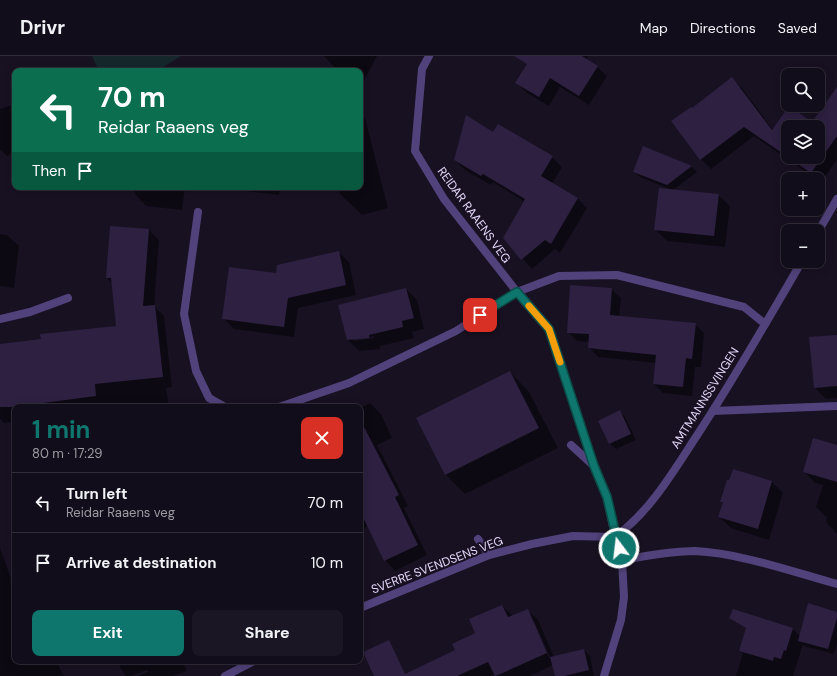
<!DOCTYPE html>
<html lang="en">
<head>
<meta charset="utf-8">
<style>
	body { margin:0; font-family:"DM Sans",sans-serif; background:#1b1623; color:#f1f3f6; height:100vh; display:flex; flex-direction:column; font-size:15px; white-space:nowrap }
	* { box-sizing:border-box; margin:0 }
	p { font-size:13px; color:#9c9ca2 }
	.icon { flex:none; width:22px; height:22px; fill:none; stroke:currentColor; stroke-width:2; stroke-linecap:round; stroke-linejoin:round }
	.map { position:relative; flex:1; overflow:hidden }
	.drawer { position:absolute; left:12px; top:348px; width:351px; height:260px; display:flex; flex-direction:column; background:#120d1a; border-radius:8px; box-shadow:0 2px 10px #0003,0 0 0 1px #312d39 }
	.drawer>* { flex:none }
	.top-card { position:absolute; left:12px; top:12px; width:351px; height:122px; border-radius:8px; box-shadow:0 2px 10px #0003,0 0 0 1px #312d39; background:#0b6e4f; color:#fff; overflow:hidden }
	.controls { position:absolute; left:781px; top:12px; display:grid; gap:8px }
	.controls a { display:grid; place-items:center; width:44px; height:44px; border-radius:8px; background:#120d1a; box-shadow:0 2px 10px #0003,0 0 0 1px #312d39; font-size:20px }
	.pin { position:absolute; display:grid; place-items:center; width:34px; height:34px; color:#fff; margin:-17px; border-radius:8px; box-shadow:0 2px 6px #0006 }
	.me { position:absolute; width:44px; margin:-22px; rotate:345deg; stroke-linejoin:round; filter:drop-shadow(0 0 3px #0008) }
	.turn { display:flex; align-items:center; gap:14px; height:84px; padding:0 20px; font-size:18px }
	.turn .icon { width:52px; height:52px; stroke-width:2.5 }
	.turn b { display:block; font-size:28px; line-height:34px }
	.then { display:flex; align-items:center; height:38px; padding:0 20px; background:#0003; gap:8px; font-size:15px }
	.round { display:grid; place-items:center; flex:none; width:42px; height:42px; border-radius:8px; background:#1b1623 }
	.summary { display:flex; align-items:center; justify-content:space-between; height:68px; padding:0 20px }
	h1 { font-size:24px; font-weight:700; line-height:30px; color:#0f766e }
	.button { display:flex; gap:8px; margin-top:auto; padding:8px 20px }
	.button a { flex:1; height:46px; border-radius:8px; background:#0f766e; color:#fff; font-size:16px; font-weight:700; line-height:46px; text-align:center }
	.button a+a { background:#1b1623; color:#f1f3f6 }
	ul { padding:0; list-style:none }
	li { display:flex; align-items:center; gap:12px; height:60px; padding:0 20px; border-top:1px solid #312d39 }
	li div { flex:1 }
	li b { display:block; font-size:15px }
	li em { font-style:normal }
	header { display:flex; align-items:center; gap:24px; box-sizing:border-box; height:56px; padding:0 20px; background:#120d1a; border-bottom:1px solid #312d39 }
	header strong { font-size:19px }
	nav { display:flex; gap:22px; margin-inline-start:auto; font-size:14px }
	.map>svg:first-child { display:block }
</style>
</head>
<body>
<header>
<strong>Drivr</strong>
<nav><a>Map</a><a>Directions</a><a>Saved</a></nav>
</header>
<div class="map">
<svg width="837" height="620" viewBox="0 0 837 620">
	<rect width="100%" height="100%" fill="#181122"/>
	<polygon fill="#15272b" points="92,0 181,0 157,15 99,15"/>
	<g fill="#0007" fill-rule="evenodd">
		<polygon points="324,0 377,0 364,24 360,22 360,15 344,15 334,11"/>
		<polygon points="532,0 588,0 586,4 597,11 607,20 589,49 560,31 549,50 527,37 517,27"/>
		<path d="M 732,23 L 742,32 L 773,74 L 789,51 L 812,68 L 837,42 L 837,104 L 821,126 L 818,123 L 816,123 L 754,80 L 711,113 L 701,103 L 672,66 L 692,53 ZM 788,71 L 818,71 L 818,101 L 788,101 Z"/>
		<polygon points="15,48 15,96 7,100 0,93 0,53"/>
		<polygon points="360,58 365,62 388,152 362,159 340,138 338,131 360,131"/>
		<polygon points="498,69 552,101 562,111 552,128 577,142 587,152 560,197 555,193 532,213 504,182 525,146 493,126 491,129 465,114 455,104 494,77"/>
		<polygon points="643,92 692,111 697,116 673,134 718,139 730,150 725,191 667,185 655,173 672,134 640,121 634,116"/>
		<polygon points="135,131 185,131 182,154 146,150 135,138"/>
		<polygon points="236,131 280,131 279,139 239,134"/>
		<polygon points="149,174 159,184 154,250 164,260 172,331 166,332 169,351 15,351 15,365 4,367 0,363 0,289 42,284 117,271 112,227 107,222"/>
		<polygon points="0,178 7,179 19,190 14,232 0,230"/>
		<polygon points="338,196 349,206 356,239 298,252 294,281 234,273 223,262 276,218"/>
		<path d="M 406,233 L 417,244 L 424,273 L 412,276 L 414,282 L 380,290 L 380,293 L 359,295 L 348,284 ZM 374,280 L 374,282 L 354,285 L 354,283 Z"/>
		<polygon points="611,233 621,242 619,261 695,268 704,277 701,311 695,311 692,340 663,337 654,328 656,307 598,301 589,291 589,286 577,285 568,276"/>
		<polygon points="837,280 837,342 826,343 815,332 810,282"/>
		<polygon points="510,316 529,336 558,392 465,438 446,419 417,363"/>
		<polygon points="370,347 381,358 392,382 377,389 408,450 404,452 427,499 395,515 385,504 368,470 360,474 360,352"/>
		<polygon points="620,356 625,361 636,384 616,393 610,388 600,365"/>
		<polygon points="837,390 837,478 826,466 827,462 816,451 823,429 815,427 804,415"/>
		<polygon points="733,414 772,426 783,437 769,484 731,472 719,461 723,447 721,445"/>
		<polygon points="0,492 15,534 15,605 33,605 34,606 54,605 58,609 64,620 0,620"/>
		<path d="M 502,550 L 513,560 L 527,554 L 538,564 L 554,601 L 584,594 L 590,600 L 594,620 L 556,620 L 553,609 L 530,620 L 496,620 L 495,618 L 490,620 L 404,620 L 456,595 L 477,577 ZM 532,565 L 534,565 L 550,601 L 549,602 Z"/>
		<polygon points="837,557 837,587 834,598 804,590 803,588 793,620 736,620 743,597 740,595 793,573 800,580"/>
		<polygon points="118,605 183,605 187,615 173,620 137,620 148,616 147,614 131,620 126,620 121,613"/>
	</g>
	<g fill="#2e2041" fill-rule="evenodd">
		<polygon points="514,0 582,0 598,10 579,40 550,22 539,41 515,27 527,8"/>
		<path d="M 732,21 L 772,74 L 789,50 L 812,66 L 837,31 L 837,80 L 811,117 L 744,71 L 700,104 L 671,65 L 691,51 L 692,52 ZM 788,71 L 818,71 L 818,101 L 788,101 Z"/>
		<polygon points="466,59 493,76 498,68 553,100 541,120 578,142 551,188 545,184 521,204 503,182 525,143 483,118 481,120 454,104"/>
		<polygon points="643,90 692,110 667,129 633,116"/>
		<polygon points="659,132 719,138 714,180 654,174"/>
		<polygon points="110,170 149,173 143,250 155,249 163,321 95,328 96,340 28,349 28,351 0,351 0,288 41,283 40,278 116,270 111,222 106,222"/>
		<polygon points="339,195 346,229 288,242 284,271 222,263 229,211 276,217 277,209"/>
		<polygon points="570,229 612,232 610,259 696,267 692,303 686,302 683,331 653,328 656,299 588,292 589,278 567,277"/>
		<polygon points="406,232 414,262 402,265 403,271 369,279 369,282 347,284 338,249"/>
		<polygon points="837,279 837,330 814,332 809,281"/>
		<polygon points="510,315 539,372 445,419 416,362"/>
		<polygon points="620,354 631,378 609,388 598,365"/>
		<polygon points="360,363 399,439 395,441 418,489 384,505 360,455"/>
		<polygon points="813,382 837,389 837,426 803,416"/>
		<polygon points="733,413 772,425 758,473 718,461 723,446 720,446 727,424 729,424"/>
		<polygon points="808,547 837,556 837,562 828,593 798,585"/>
		<polygon points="502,549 508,561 528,553 547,597 496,620 495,620 488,606 457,620 374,620 363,596 389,584 405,618 455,594 452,588 475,577 469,563"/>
		<polygon points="733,553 793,572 786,595 784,594 781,603 774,601 773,605 739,595 746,572 729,562"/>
		<polygon points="584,593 589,614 564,620 555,620 550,601"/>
	</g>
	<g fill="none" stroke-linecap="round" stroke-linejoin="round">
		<g stroke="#52427b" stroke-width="8">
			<polyline points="198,156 184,258 196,315 209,342 225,351"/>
			<polyline points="0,263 30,256 68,242"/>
			<polyline points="279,351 349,327 456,275 517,236 559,220 617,219 744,251 765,268"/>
			<polyline points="571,389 594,410"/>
			<polyline points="478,483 489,499"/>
		</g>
		<g stroke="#52427b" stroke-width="8">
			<path d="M 429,0 L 422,13 L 415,95 L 444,143 L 517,236 L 549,273 L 594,410 L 607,441 L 615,481 C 648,457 670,421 692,387 C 731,328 766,267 802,205"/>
			<polyline points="818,176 837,143"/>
			<polyline points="713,355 837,350"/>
			<path d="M 360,552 L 489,499 L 532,488 L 573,480 L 615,481 L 622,504 C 646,500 671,495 695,495 C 740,497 793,516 837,528"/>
			<polyline points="225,620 254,605"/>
			<polyline points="604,620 621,564 624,541 622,504"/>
		</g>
	</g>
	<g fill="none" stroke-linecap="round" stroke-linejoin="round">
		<g stroke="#0a4d48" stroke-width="10">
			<polyline id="route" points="480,259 517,236 549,273 594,410 607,441 619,492"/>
		</g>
		<use href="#route" stroke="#0f766e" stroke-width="7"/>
		<polyline stroke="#f59e0b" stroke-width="7" points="529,250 549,273 560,306"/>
	</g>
	<g text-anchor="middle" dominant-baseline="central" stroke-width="4" stroke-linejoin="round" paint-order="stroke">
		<g font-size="12" fill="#e4d8fa" stroke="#181122">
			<text transform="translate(474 159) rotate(54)">REIDAR RAAENS VEG</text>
			<text transform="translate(705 342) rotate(-58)">AMTMANNSSVINGEN</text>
			<text transform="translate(437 509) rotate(-21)">SVERRE SVENDSENS VEG</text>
		</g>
	</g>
</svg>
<div class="controls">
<a><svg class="icon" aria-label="search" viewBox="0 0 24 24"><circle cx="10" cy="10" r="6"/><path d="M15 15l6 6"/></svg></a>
<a><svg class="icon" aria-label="layers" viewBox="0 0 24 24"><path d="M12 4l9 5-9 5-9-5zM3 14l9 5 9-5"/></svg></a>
<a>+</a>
<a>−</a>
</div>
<div class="pin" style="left:480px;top:259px;background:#d93025"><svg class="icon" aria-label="arrive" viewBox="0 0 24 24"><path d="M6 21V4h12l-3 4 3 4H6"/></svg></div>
<svg class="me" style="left:619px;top:492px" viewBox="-20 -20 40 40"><circle r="17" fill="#0f766e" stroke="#fff" stroke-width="3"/><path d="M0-11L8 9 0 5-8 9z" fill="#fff"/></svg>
<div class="top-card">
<div class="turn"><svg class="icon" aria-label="left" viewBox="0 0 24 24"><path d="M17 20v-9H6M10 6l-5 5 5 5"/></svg><div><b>70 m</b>Reidar Raaens veg</div></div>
<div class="then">Then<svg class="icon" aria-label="arrive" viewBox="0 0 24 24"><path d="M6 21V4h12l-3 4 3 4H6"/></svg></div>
</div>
<section class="drawer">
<div class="summary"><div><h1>1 min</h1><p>80 m · 17:29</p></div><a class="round" style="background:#d93025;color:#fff"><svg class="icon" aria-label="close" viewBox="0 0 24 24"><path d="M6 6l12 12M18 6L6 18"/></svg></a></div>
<ul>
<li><svg class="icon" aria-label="left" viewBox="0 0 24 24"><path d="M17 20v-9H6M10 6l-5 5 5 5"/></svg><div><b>Turn left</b><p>Reidar Raaens veg</p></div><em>70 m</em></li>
<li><svg class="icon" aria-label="arrive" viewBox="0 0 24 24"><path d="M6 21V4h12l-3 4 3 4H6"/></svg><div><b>Arrive at destination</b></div><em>10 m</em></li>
</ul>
<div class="button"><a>Exit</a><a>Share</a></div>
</section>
</div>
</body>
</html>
